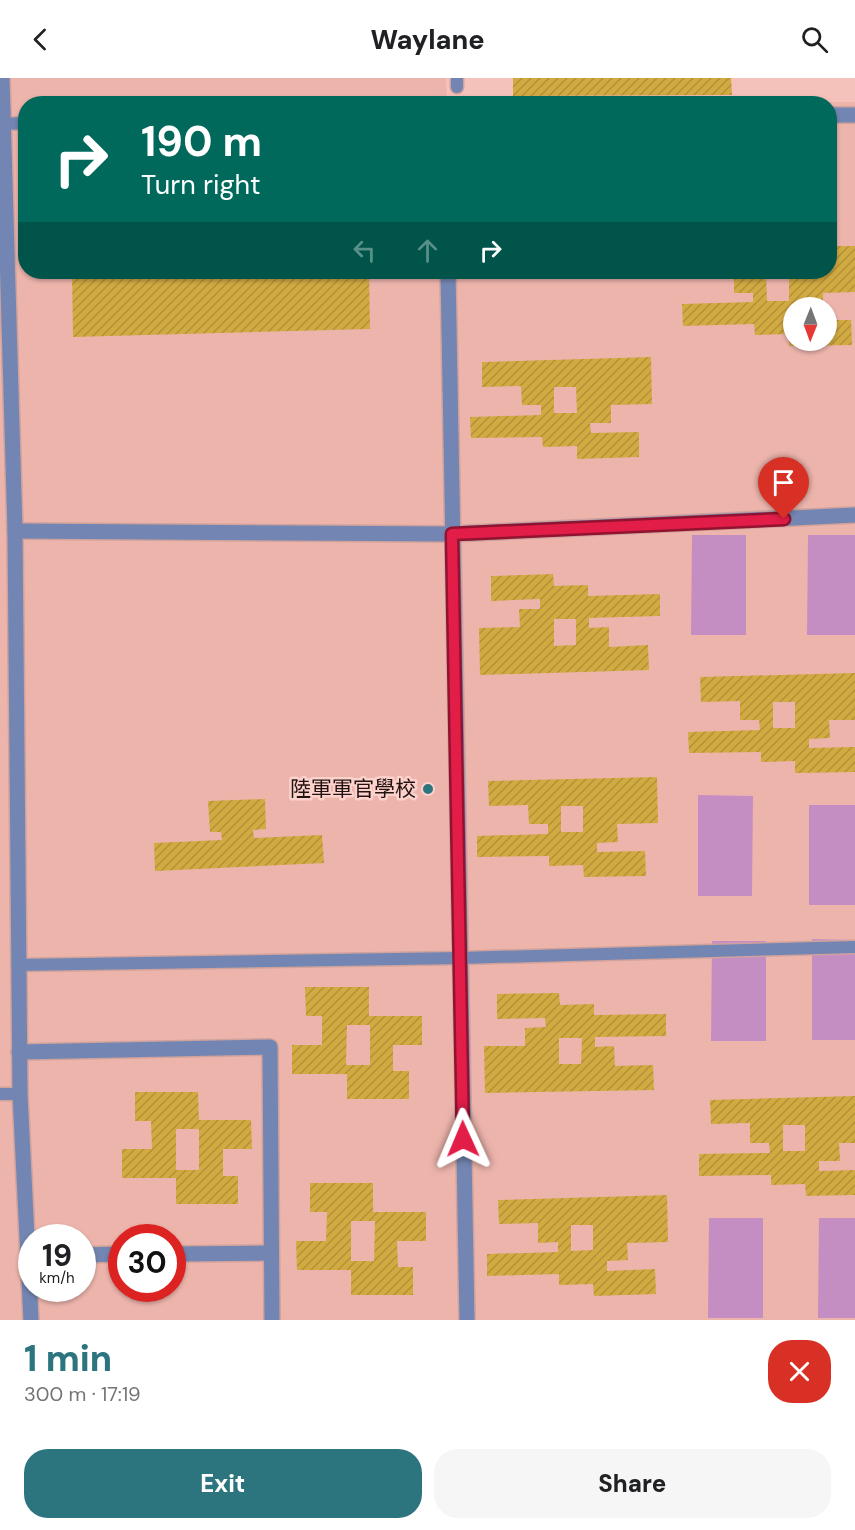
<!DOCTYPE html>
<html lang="en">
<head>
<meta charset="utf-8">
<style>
	body { margin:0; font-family:"DM Sans","Noto Sans TC",sans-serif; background:#f6f6f6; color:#202124; height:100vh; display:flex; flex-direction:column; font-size:22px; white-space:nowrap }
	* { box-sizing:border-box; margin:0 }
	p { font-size:20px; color:#757577 }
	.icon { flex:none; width:33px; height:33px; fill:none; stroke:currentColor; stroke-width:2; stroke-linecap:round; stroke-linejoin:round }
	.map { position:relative; height:1242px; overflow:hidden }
	.side { display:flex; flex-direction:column; background:#fff; flex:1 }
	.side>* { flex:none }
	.guide { position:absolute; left:18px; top:18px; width:819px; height:183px; border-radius:24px; box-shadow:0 2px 4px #0004; background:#00695c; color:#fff; overflow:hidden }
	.needle { width:39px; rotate:181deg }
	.buttons { position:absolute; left:783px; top:219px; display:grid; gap:12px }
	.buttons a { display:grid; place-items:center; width:54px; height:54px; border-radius:50%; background:#fff; box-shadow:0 2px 4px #0004; font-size:30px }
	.speed { position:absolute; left:18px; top:1146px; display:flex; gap:12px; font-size:30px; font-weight:700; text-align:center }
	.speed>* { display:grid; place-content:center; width:78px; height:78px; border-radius:50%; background:#fff; box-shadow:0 2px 4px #0004; line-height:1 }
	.speed small { font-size:15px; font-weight:400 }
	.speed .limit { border:9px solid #d22; background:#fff; color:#111 }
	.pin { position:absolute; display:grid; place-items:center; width:51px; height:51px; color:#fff; margin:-62px -26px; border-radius:50% 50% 50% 0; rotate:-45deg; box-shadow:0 0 6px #0007 }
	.pin .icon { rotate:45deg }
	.me { position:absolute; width:66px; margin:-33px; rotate:359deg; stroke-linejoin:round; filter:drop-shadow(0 0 4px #0008) }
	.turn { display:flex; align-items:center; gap:21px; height:126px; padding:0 24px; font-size:27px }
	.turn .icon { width:78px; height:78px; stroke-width:2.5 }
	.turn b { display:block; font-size:42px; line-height:51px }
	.lanes { display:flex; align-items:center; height:57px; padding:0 24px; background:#0003; justify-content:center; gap:30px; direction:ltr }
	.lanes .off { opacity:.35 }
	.round { display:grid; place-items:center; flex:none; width:63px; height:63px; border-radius:24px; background:#f6f6f6 }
	.headline { display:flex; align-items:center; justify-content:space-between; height:102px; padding:0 24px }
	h1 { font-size:36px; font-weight:800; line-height:45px; color:#2c747e }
	.button { display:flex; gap:12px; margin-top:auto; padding:12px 24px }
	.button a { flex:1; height:69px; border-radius:24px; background:#2c747e; color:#fff; font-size:24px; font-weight:800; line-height:69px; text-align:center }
	.button a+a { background:#f6f6f6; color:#202124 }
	header { display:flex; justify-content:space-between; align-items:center; height:78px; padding:0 24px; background:#fff; font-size:27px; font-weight:800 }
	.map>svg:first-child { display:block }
</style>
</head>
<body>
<header><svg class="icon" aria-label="back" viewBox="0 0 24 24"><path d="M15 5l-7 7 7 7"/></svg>Waylane<svg class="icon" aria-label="search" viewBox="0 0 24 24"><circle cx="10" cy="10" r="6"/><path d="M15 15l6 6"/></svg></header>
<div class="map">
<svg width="855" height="1242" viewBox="0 0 855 1242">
	<defs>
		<pattern id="building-hatch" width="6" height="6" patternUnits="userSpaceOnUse" patternTransform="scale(1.5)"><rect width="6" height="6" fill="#d1aa42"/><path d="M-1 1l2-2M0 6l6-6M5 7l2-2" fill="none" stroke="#b39139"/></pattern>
	</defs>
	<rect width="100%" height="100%" fill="#f4c2bb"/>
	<path fill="#edb4ac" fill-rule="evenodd" d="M 0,0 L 446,0 L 447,24 L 855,24 L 855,1242 L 0,1242 ZM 26,26 L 830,26 L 830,194 L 26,194 ZM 794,230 L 826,230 L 826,262 L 794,262 ZM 32,1160 L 82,1160 L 82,1210 L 32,1210 ZM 122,1160 L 172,1160 L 172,1210 L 122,1210 Z"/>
	<g fill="#c58ec3">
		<polygon points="692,457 746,457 746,557 691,557"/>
		<polygon points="808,457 855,457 855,557 807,557"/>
		<polygon points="698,717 753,718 752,818 698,818"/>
		<rect x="809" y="727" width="46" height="100"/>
		<polygon points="812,861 855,862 855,962 812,962"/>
		<polygon points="712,863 766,863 766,963 711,963"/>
		<polygon points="709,1140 763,1140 763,1240 708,1240"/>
		<polygon points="819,1140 855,1140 855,1240 818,1240"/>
	</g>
	<g fill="url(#building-hatch)" fill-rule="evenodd">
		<polygon points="513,0 731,0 732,17 513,18"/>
		<path d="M 830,168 L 855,168 L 855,214 L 823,215 L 823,230 L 794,230 L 794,262 L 826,262 L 826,242 L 851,242 L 852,267 L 789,268 L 789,256 L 755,257 L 754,246 L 683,248 L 682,226 L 753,224 L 753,215 L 734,215 L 734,195 L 695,197 L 694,194 L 830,194 ZM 766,197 L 789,197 L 789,223 L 767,223 Z"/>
		<polygon points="72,194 369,194 370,251 73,259"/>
		<path d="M 651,279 L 652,326 L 611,327 L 611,345 L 590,345 L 591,355 L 639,354 L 639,379 L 577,381 L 577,368 L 543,369 L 542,359 L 471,360 L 470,339 L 541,337 L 541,327 L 522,327 L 521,308 L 482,309 L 482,284 ZM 554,309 L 576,309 L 577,335 L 554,335 Z"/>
		<path d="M 553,496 L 554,508 L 588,507 L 588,518 L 660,516 L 660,538 L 589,540 L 589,550 L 609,549 L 609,569 L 648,567 L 649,592 L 480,597 L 479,550 L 520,549 L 519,531 L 540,531 L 540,521 L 491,523 L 491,498 ZM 554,541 L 576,541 L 576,567 L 554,568 Z"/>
		<path d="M 855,595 L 855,642 L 829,642 L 830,660 L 809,661 L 809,670 L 855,669 L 855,694 L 795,695 L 795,683 L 761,684 L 761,674 L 689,675 L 688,654 L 760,652 L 759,642 L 740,642 L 740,623 L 701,624 L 700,599 ZM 773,624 L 795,624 L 795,650 L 773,650 Z"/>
		<path d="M 657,699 L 658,745 L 617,746 L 618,764 L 597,765 L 597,774 L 645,773 L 646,798 L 584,799 L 583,787 L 549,788 L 549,778 L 477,779 L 477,758 L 548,756 L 548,746 L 529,746 L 528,727 L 489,728 L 488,703 ZM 561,728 L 583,728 L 583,754 L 561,754 Z"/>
		<polygon points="265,721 266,751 253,752 254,760 322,757 324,785 155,793 154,765 222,762 221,754 210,754 208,723"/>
		<path d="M 305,909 L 369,909 L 369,938 L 422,938 L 422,967 L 393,967 L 393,993 L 409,993 L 409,1021 L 347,1021 L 347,996 L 292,996 L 292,967 L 322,967 L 322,938 L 306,938 ZM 347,947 L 370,947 L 370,987 L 346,987 Z"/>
		<path d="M 559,915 L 560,927 L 594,926 L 594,937 L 666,936 L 666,958 L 595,959 L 595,969 L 614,968 L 615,988 L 653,987 L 654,1012 L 485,1015 L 484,968 L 525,968 L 525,950 L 546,949 L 545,940 L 497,941 L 497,916 ZM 559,960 L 582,960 L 581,986 L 559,986 Z"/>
		<path d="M 135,1014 L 198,1014 L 199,1042 L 251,1042 L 252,1071 L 223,1071 L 223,1098 L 238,1098 L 238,1126 L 176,1126 L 176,1100 L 122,1100 L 122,1071 L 152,1071 L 151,1043 L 135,1043 ZM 176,1051 L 199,1051 L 199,1092 L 176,1092 Z"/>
		<path d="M 855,1018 L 855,1065 L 839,1065 L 840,1083 L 819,1083 L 819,1093 L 855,1092 L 855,1117 L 806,1118 L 805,1106 L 771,1107 L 771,1097 L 699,1098 L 699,1076 L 770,1075 L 769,1065 L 750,1065 L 750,1045 L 711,1046 L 710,1022 ZM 783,1047 L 805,1047 L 805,1073 L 783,1073 Z"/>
		<path d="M 310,1105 L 373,1105 L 373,1134 L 426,1134 L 426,1163 L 397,1163 L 398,1189 L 413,1189 L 413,1217 L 351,1217 L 351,1192 L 297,1192 L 296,1163 L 326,1163 L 327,1134 L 310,1134 ZM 351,1143 L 375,1143 L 374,1183 L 351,1183 Z"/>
		<path d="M 667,1117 L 668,1164 L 627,1165 L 628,1182 L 607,1183 L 607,1193 L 655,1191 L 656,1216 L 594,1218 L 593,1206 L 559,1207 L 559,1196 L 487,1198 L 487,1176 L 558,1174 L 558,1164 L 538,1165 L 538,1145 L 499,1146 L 498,1122 ZM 571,1147 L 593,1147 L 593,1172 L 571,1173 Z"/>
	</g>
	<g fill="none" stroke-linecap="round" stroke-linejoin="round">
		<g stroke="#cfa29c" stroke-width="15">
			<g id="service">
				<polyline points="457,0 457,9"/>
				<polyline points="2,46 26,45"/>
				<polyline points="18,887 460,880 855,869"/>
				<polyline points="0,1016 20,1016"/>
			</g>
		</g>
		<g stroke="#cfa29c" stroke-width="18">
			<g id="minor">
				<polyline points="2,0 15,453 20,1016 31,1242"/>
				<polyline points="830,37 855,37"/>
				<polyline points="448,194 467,1242"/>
				<polyline points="15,453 452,456 855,437"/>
				<polyline points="19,974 270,969 272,1242"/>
				<polyline points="172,1176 271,1175"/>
				<polyline points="82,1177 122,1176"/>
			</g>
		</g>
		<use href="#service" stroke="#7385b2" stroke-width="12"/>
		<use href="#minor" stroke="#7385b2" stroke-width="15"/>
	</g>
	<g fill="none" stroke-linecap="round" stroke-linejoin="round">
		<g stroke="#92132f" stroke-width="15">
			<polyline id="route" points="463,1061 452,456 784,441"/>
		</g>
		<use href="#route" stroke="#e11d48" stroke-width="10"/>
	</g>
	<circle fill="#2c747e" stroke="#fbd2cc" stroke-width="2" cx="428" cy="711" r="6"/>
	<g text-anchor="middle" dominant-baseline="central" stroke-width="5" stroke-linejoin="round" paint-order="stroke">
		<g font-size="21" fill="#241210" stroke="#fbd2cc" text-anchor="end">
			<text x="416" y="711">陸軍軍官學校</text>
		</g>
	</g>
</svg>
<div class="buttons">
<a><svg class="needle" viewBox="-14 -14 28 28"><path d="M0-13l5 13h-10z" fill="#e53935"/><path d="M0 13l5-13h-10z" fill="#757577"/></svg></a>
</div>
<div class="speed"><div>19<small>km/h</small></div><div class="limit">30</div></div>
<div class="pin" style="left:784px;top:441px;background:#d93025"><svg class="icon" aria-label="arrive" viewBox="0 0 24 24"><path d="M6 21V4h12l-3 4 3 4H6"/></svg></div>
<svg class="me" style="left:463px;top:1061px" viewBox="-20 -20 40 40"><path d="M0-17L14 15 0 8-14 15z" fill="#e11d48" stroke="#fff" stroke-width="4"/></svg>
<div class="guide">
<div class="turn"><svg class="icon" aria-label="right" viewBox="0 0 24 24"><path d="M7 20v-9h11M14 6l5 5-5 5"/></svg><div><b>190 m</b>Turn right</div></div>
<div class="lanes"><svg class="icon off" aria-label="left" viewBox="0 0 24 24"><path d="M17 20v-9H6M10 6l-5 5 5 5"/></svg><svg class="icon off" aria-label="ahead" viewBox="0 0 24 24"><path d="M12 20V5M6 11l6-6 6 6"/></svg><svg class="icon" aria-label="right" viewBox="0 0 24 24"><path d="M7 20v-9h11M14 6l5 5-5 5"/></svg></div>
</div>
</div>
<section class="side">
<div class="headline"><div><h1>1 min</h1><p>300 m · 17:19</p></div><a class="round" style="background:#d93025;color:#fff"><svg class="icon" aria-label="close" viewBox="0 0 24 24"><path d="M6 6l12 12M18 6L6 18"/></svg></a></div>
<div class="button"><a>Exit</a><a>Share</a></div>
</section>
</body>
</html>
